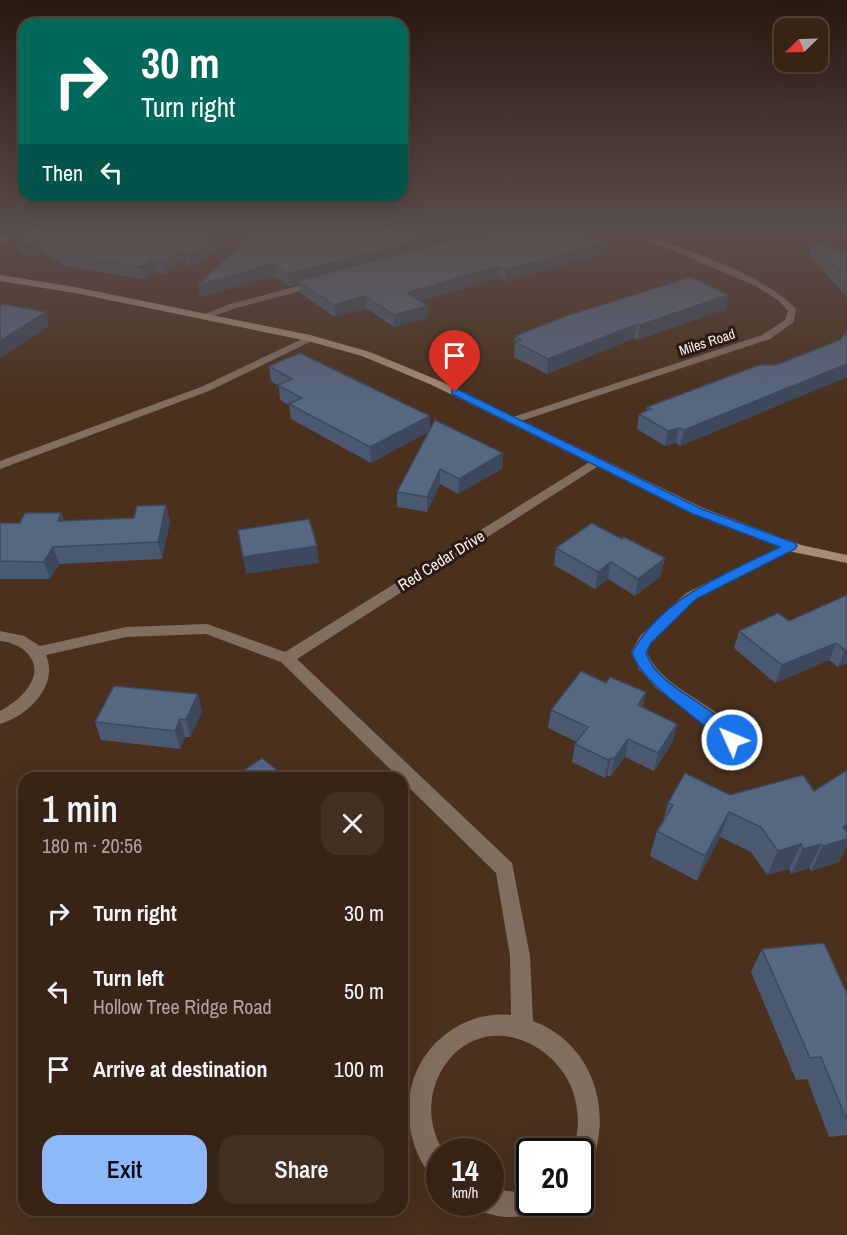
<!DOCTYPE html>
<html lang="en">
<head>
<meta charset="utf-8">
<style>
	body { margin:0; font-family:"Archivo Narrow",sans-serif; background:#433023; color:#f1f3f6; height:100vh; display:flex; flex-direction:column; font-size:22px; white-space:nowrap }
	* { box-sizing:border-box; margin:0 }
	p { font-size:20px; color:#aba4a1 }
	.icon { flex:none; width:33px; height:33px; fill:none; stroke:currentColor; stroke-width:2; stroke-linecap:round; stroke-linejoin:round }
	.map { position:relative; flex:1; overflow:hidden }
	.side { position:absolute; left:18px; top:772px; width:390px; height:444px; display:flex; flex-direction:column; background:#382416; border-radius:18px; box-shadow:0 6px 24px #0002,0 0 0 2px #524135 }
	.side>* { flex:none }
	.banner { position:absolute; left:18px; top:18px; width:390px; height:183px; border-radius:18px; box-shadow:0 6px 24px #0002,0 0 0 2px #524135; background:#00695c; color:#fff; overflow:hidden }
	.needle { width:39px; rotate:247deg }
	.controls { position:absolute; left:774px; top:18px; display:grid; gap:12px }
	.controls a { display:grid; place-items:center; width:54px; height:54px; border-radius:12px; background:#382416; box-shadow:0 6px 24px #0002,0 0 0 2px #524135; font-size:30px }
	.speed { position:absolute; left:426px; top:1138px; display:flex; gap:12px; font-size:30px; font-weight:700; text-align:center }
	.speed>* { display:grid; place-content:center; width:78px; height:78px; border-radius:50%; background:#382416; box-shadow:0 6px 24px #0002,0 0 0 2px #524135; line-height:1 }
	.speed small { font-size:15px; font-weight:400 }
	.speed .limit { border:3px solid #111; border-radius:9px; background:#fff; color:#111 }
	.pin { position:absolute; display:grid; place-items:center; width:51px; height:51px; color:#fff; margin:-62px -26px; border-radius:50% 50% 50% 0; rotate:-45deg; box-shadow:0 0 6px #0007 }
	.pin .icon { rotate:45deg }
	.me { position:absolute; width:66px; margin:-33px; rotate:314deg; stroke-linejoin:round; filter:drop-shadow(0 0 4px #0008) }
	.turn { display:flex; align-items:center; gap:21px; height:126px; padding:0 24px; font-size:27px }
	.turn .icon { width:78px; height:78px; stroke-width:2.5 }
	.turn b { display:block; font-size:42px; line-height:51px }
	.then { display:flex; align-items:center; height:57px; padding:0 24px; background:#0003; gap:12px; font-size:22px }
	.round { display:grid; place-items:center; flex:none; width:63px; height:63px; border-radius:18px; background:#433023 }
	.overview { display:flex; align-items:center; justify-content:space-between; height:102px; padding:0 24px }
	h1 { font-size:36px; font-weight:600; line-height:45px }
	.primary-button { display:flex; gap:12px; margin-top:auto; padding:12px 24px }
	.primary-button a { flex:1; height:69px; border-radius:18px; background:#8db9fc; color:#111; font-size:24px; font-weight:600; line-height:69px; text-align:center }
	.primary-button a+a { background:#433023; color:#f1f3f6 }
	ul { padding:0; list-style:none }
	li { display:flex; align-items:center; gap:18px; height:78px; padding:0 24px }
	li div { flex:1 }
	li b { display:block; font-size:22px }
	li em { font-style:normal }
	.map>svg:first-child { display:block }
</style>
</head>
<body>
<div class="map">
<svg width="847" height="1235" viewBox="0 0 847 1235">
	<rect width="100%" height="100%" fill="#4a301d"/>
	<g fill="none" stroke-linecap="round" stroke-linejoin="round">
		<g fill="#806e61" fill-rule="evenodd">
			<polygon points="310,335 314,336 314,340 209,391 0,469 0,461 201,387"/>
			<path d="M 791,542 L 796,543 L 798,546 L 796,549 L 696,599 L 651,643 L 647,653 C 666,694 720,701 741,740 L 738,745 L 732,747 L 726,745 L 709,727 L 656,688 L 639,669 L 631,653 L 640,636 L 686,593 Z"/>
		</g>
		<g fill="#806e61" fill-rule="evenodd">
			<polygon points="31,231 48,231 0,242 0,236"/>
			<path d="M 626,231 L 637,231 C 684,250 763,273 796,309 L 794,322 L 770,339 L 518,422 L 510,422 L 510,418 L 762,335 L 785,320 L 788,311 L 779,301 L 754,285 Z"/>
			<polygon points="317,281 320,282 320,286 236,308 205,319 197,317 230,304"/>
			<path d="M 596,458 L 602,462 L 600,465 L 297,659 L 512,863 L 530,956 L 533,1021 C 593,1043 615,1113 589,1169 L 580,1172 L 580,1152 L 571,1152 C 581,1132 579,1109 572,1089 C 557,1049 503,1019 464,1046 C 430,1069 421,1118 444,1152 L 440,1152 L 440,1179 C 427,1174 422,1164 417,1152 C 396,1101 415,1045 466,1022 C 480,1016 496,1013 511,1015 L 510,956 L 496,873 L 281,662 L 206,634 L 126,637 L 46,655 C 59,686 28,716 0,724 L 0,711 C 11,705 22,697 29,686 C 45,662 23,643 0,641 L 0,631 L 24,636 L 40,646 L 126,627 L 207,624 L 285,652 Z"/>
			<path d="M 490,1189 L 517,1192 L 530,1189 L 530,1203 L 542,1203 L 539,1211 C 520,1219 500,1219 481,1211 L 478,1203 L 490,1203 Z"/>
		</g>
		<polygon fill="#a88c78" fill-rule="evenodd" points="0,275 75,287 310,335 370,352 440,381 703,508 801,545 847,555 847,563 793,552 693,514 432,385 362,356 308,341 75,293 0,281"/>
	</g>
	<g fill="#4a5970">
		<polygon points="7,231 581,231 604,253 505,282 498,278 420,301 428,318 394,327 366,308 335,317 300,293 299,284 289,286 274,276 200,297 240,246 234,239 191,267 183,261 165,274 155,272 144,279 65,266 43,253 26,257 15,241 12,232 8,232"/>
		<polygon points="813,243 847,253 847,297 809,255"/>
		<polygon points="728,295 725,309 638,340 634,338 547,374 514,357 515,336"/>
		<polygon points="847,331 847,377 680,446 676,443 665,446 637,429 639,414 647,411 647,407 776,365 840,340"/>
		<polygon points="269,366 430,416 430,429 503,453 503,468 458,494 440,484 427,512 397,507 397,492 428,432 371,463 291,419 289,405 280,400 279,386 271,381"/>
		<polygon points="166,505 170,522 162,559 59,564 50,579 0,579 0,523 20,523 61,513 64,521 134,518"/>
		<polygon points="592,523 661,576 635,596 608,579 595,589 554,565 556,548"/>
		<polygon points="847,595 847,663 838,667 829,660 775,683 734,648 739,631 789,621"/>
		<polygon points="606,683 646,692 642,707 677,724 673,741 654,771 625,757 610,777 607,775 605,778 572,762 575,744 577,742 548,728 551,710"/>
		<polygon points="198,694 202,712 190,737 185,737 180,749 101,740 95,722"/>
		<polygon points="847,770 847,846 839,862 811,871 809,868 791,874 789,869 767,875 751,852 720,837 697,881 650,856 657,831 662,824 668,803 730,795 814,791"/>
		<polygon points="762,949 847,994 847,1135 829,1137 807,1079 796,1080 751,972"/>
	</g>
	<g fill="#3c485b">
		<polygon points="228,231 233,231 234,239 191,267 189,256"/>
		<polygon points="456,231 497,231 298,281 299,284 289,286 288,274"/>
		<polygon points="40,242 43,253 26,257 23,245"/>
		<polygon points="606,242 604,253 505,282 506,270"/>
		<polygon points="181,250 183,261 165,274 162,262"/>
		<polygon points="153,260 155,272 144,279 141,267"/>
		<polygon points="273,264 274,276 200,297 198,285"/>
		<polygon points="498,266 498,278 407,305 407,293"/>
		<polygon points="728,295 725,309 638,340 640,325"/>
		<polygon points="365,296 366,308 335,317 334,305"/>
		<polygon points="428,306 428,318 394,327 394,315"/>
		<polygon points="46,312 49,326 0,358 0,341"/>
		<polygon points="637,324 634,338 547,374 548,359"/>
		<polygon points="847,364 847,377 680,446 684,430"/>
		<polygon points="430,416 430,431 371,463 370,447"/>
		<polygon points="679,428 676,443 665,446 668,431"/>
		<polygon points="503,453 503,468 458,494 459,479"/>
		<polygon points="440,469 440,484 427,512 427,497"/>
		<polygon points="166,505 170,522 162,559 158,542"/>
		<polygon points="61,513 67,530 58,521"/>
		<polygon points="317,546 319,563 246,574 243,557"/>
		<polygon points="53,547 59,564 50,579 44,562"/>
		<polygon points="665,558 661,576 635,596 638,579"/>
		<polygon points="611,562 608,579 595,589 598,572"/>
		<polygon points="836,643 829,660 775,683 782,665"/>
		<polygon points="847,649 847,663 838,667 845,650"/>
		<polygon points="646,692 642,710 638,705"/>
		<polygon points="198,694 202,712 190,737 186,720"/>
		<polygon points="180,719 185,737 180,749 175,731"/>
		<polygon points="677,724 673,741 654,771 658,753"/>
		<polygon points="628,739 625,757 610,777 614,759"/>
		<polygon points="611,758 607,775 605,778 608,760"/>
		<polygon points="729,812 720,837 697,881 705,856"/>
		<polygon points="847,824 847,846 839,862 811,871 823,846 843,827"/>
		<polygon points="801,844 789,869 767,875 778,851"/>
		<polygon points="821,844 809,868 791,874 803,849"/>
	</g>
	<g fill="#566782" stroke="#3c485b" stroke-width="1.5">
		<polygon points="12,231 228,231 189,256 181,250 162,262 153,260 141,267 62,254 40,242 23,245"/>
		<polygon points="235,231 456,231 288,274 273,264 198,285 244,242"/>
		<polygon points="488,231 581,231 606,242 506,270 498,266 407,293 428,306 394,315 365,296 334,305 298,281"/>
		<polygon points="813,243 847,253 847,279"/>
		<polygon points="691,277 728,295 640,325 637,324 548,359 515,342 521,340 515,336 569,315"/>
		<polygon points="3,304 46,312 0,341 0,307"/>
		<polygon points="847,331 847,364 684,430 679,428 668,431 639,414 651,409 647,407 759,365 776,365 840,340"/>
		<polygon points="300,353 430,416 370,447 289,404 302,398 278,385 292,379 269,366"/>
		<polygon points="435,420 503,453 459,479 440,469 427,497 397,492"/>
		<polygon points="166,505 158,542 53,547 44,562 0,561 0,523 20,523 25,513 61,513 58,521 134,518 137,506"/>
		<polygon points="309,519 317,546 243,557 238,530"/>
		<polygon points="592,523 622,539 624,537 665,558 638,579 611,562 598,572 556,548"/>
		<polygon points="847,595 847,649 845,650 836,643 782,665 739,631 778,613 789,621"/>
		<polygon points="581,671 606,683 610,677 646,692 638,705 677,724 658,753 628,739 614,759 611,758 608,760 575,744 588,727 551,710"/>
		<polygon points="114,686 198,694 186,720 180,719 175,731 95,722"/>
		<polygon points="262,758 287,778 232,778"/>
		<polygon points="847,770 847,824 843,827 847,832 847,839 823,846 821,844 803,849 801,844 778,851 761,827 729,812 705,856 657,831 673,805 668,803 685,773 730,795 803,775 814,791"/>
		<polygon points="824,943 847,994 847,1116 845,1116 821,1057 810,1058 762,949"/>
	</g>
	<linearGradient id="sky" x2="0" y2="1"><stop stop-color="#291a10"/><stop offset="0.57" stop-color="#5a4e4c"/><stop offset="1" stop-color="#5a4e4c" stop-opacity="0"/></linearGradient>
	<rect width="847" height="404" fill="url(#sky)"/>
	<path fill="#1a73e8" stroke="#114b97" stroke-width="1.5" d="M 452,390 L 459,390 L 702,509 L 795,543 L 797,546 L 795,549 L 696,599 L 651,643 L 646,653 C 659,691 720,705 739,740 L 737,744 L 726,744 C 700,718 642,685 632,653 C 662,597 726,574 780,547 L 693,514 L 452,394 Z"/>
	<g text-anchor="middle" dominant-baseline="central" stroke-width="6" stroke-linejoin="round" paint-order="stroke">
		<g font-size="14" fill="#fef0e7" stroke="#271b13">
			<text transform="translate(707 342) rotate(-18)">Miles Road</text>
		</g>
		<g font-size="16" fill="#fef0e7" stroke="#271b13">
			<text transform="translate(441 560) rotate(-32)">Red Cedar Drive</text>
		</g>
	</g>
</svg>
<div class="controls">
<a><svg class="needle" viewBox="-14 -14 28 28"><path d="M0-13l5 13h-10z" fill="#e53935"/><path d="M0 13l5-13h-10z" fill="#aba4a1"/></svg></a>
</div>
<div class="speed"><div>14<small>km/h</small></div><div class="limit">20</div></div>
<div class="pin" style="left:455px;top:392px;background:#d93025"><svg class="icon" aria-label="arrive" viewBox="0 0 24 24"><path d="M6 21V4h12l-3 4 3 4H6"/></svg></div>
<svg class="me" style="left:732px;top:740px" viewBox="-20 -20 40 40"><circle r="17" fill="#1a73e8" stroke="#fff" stroke-width="3"/><path d="M0-11L8 9 0 5-8 9z" fill="#fff"/></svg>
<div class="banner">
<div class="turn"><svg class="icon" aria-label="right" viewBox="0 0 24 24"><path d="M7 20v-9h11M14 6l5 5-5 5"/></svg><div><b>30 m</b>Turn right</div></div>
<div class="then">Then<svg class="icon" aria-label="left" viewBox="0 0 24 24"><path d="M17 20v-9H6M10 6l-5 5 5 5"/></svg></div>
</div>
<section class="side">
<div class="overview"><div><h1>1 min</h1><p>180 m · 20:56</p></div><a class="round"><svg class="icon" aria-label="close" viewBox="0 0 24 24"><path d="M6 6l12 12M18 6L6 18"/></svg></a></div>
<ul>
<li><svg class="icon" aria-label="right" viewBox="0 0 24 24"><path d="M7 20v-9h11M14 6l5 5-5 5"/></svg><div><b>Turn right</b></div><em>30 m</em></li>
<li><svg class="icon" aria-label="left" viewBox="0 0 24 24"><path d="M17 20v-9H6M10 6l-5 5 5 5"/></svg><div><b>Turn left</b><p>Hollow Tree Ridge Road</p></div><em>50 m</em></li>
<li><svg class="icon" aria-label="arrive" viewBox="0 0 24 24"><path d="M6 21V4h12l-3 4 3 4H6"/></svg><div><b>Arrive at destination</b></div><em>100 m</em></li>
</ul>
<div class="primary-button"><a>Exit</a><a>Share</a></div>
</section>
</div>
</body>
</html>
